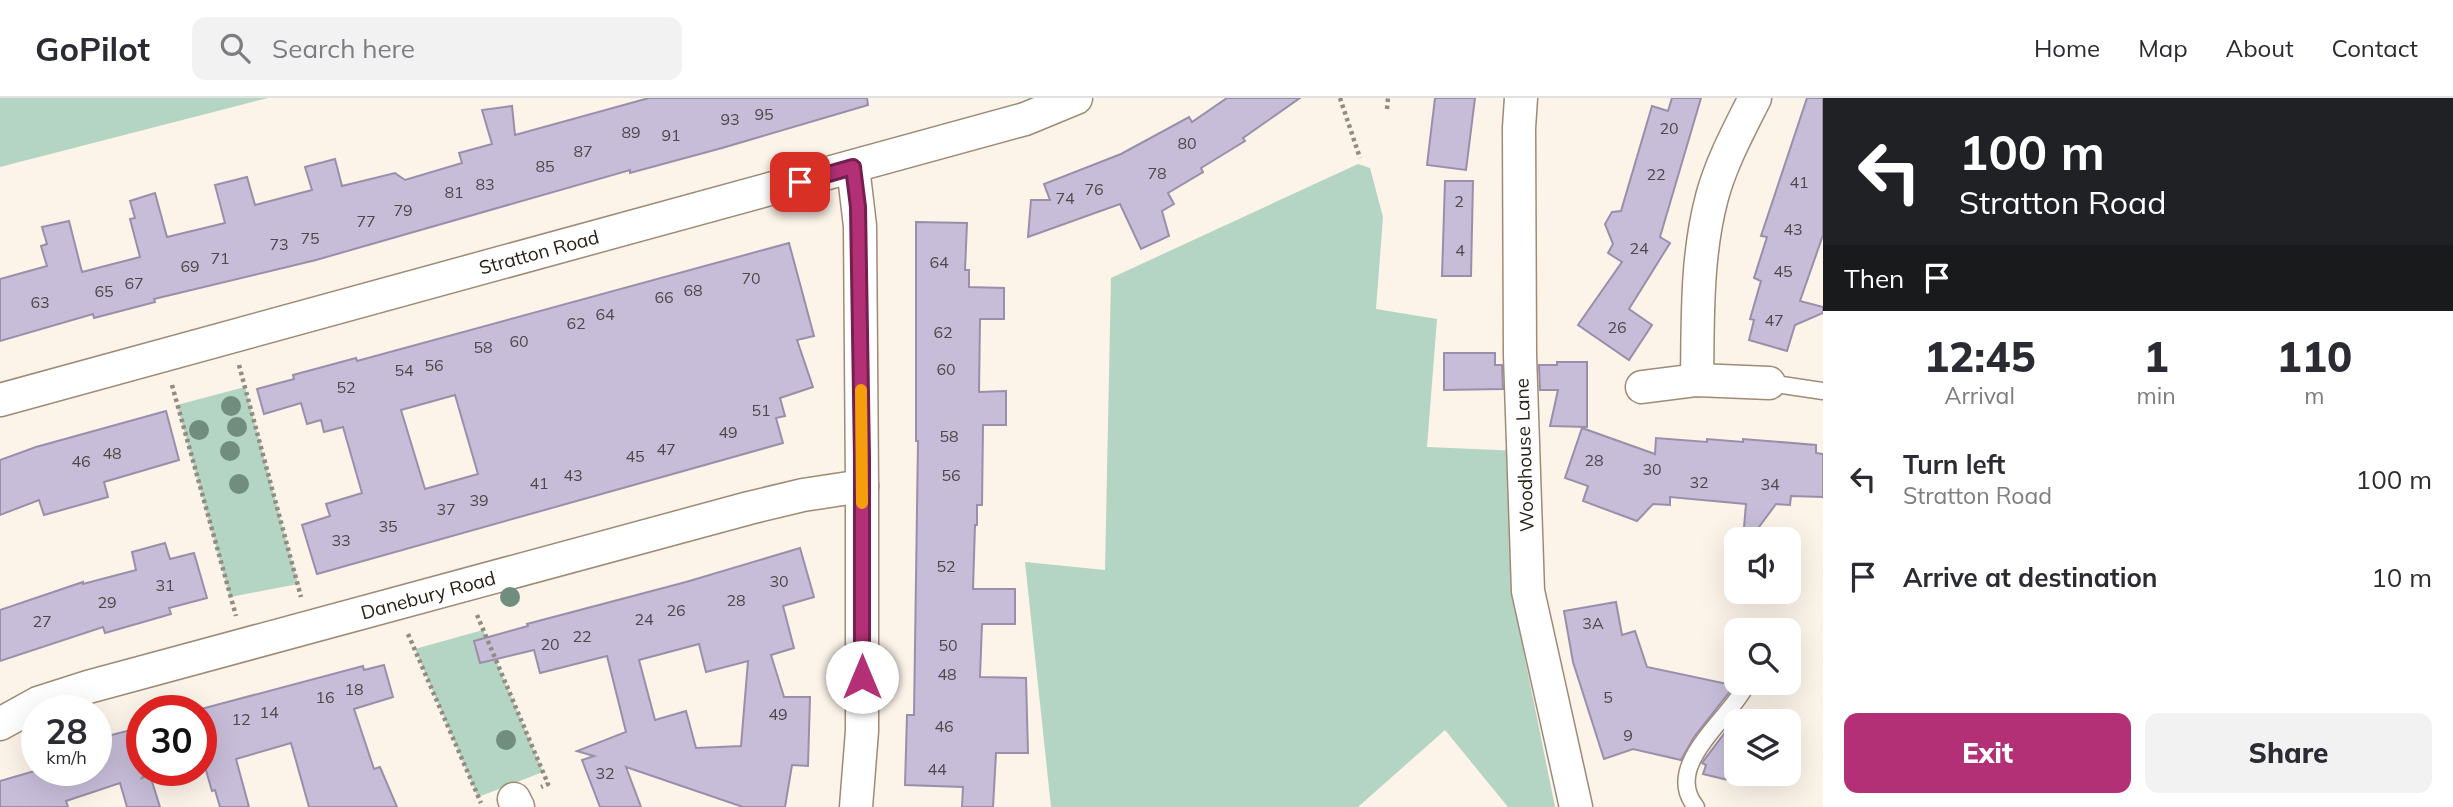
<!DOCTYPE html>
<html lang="en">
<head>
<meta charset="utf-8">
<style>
	body { margin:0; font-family:Mulish,sans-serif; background:#f2f2f3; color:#2b2b33; height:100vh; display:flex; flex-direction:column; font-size:26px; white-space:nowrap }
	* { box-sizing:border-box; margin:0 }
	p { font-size:23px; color:#7c7c81 }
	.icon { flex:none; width:38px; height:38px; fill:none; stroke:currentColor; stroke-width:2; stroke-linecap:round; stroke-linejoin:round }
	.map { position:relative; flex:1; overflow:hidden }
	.details { display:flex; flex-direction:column; background:#fff; width:630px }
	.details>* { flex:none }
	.banner { background:#202124; color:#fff; overflow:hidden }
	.controls { position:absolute; left:1724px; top:429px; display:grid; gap:14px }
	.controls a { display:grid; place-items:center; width:77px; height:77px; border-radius:14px; background:#fff; box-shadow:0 7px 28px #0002; font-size:35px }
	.speed { position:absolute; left:21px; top:597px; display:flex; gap:14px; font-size:35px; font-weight:700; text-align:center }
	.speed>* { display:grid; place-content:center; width:91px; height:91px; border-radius:50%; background:#fff; box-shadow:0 7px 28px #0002; line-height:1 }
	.speed small { font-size:18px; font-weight:400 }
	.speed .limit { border:10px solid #d22; background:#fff; color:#111 }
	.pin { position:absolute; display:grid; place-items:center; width:60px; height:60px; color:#fff; margin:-30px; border-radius:14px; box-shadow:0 4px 10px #0006 }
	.me { position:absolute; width:77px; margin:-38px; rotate:0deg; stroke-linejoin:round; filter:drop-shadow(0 0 5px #0008) }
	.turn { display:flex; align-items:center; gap:24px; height:147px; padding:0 21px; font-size:32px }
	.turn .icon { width:91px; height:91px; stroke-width:2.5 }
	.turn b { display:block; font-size:49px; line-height:60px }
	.then { display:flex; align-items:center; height:66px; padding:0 21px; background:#0003; gap:14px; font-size:26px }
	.eta { display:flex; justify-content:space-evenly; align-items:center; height:119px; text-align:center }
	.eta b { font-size:42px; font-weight:800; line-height:49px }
	.cta { display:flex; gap:14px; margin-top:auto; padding:14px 21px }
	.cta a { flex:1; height:80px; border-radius:14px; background:#b33077; color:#fff; font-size:28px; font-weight:800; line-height:80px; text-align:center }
	.cta a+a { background:#f2f2f3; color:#2b2b33 }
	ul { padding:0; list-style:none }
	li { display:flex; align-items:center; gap:21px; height:98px; padding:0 21px }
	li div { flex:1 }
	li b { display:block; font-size:26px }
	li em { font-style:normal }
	header { display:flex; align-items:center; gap:42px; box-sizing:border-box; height:98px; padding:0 35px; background:#fff; border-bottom:2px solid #e1e1e2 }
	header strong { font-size:33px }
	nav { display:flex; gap:38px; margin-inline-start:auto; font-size:24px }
	.search { width:490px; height:63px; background:#f2f2f3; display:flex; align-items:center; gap:18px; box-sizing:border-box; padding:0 24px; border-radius:14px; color:#7c7c81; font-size:26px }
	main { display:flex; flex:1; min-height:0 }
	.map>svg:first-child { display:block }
</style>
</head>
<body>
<header>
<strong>GoPilot</strong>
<div class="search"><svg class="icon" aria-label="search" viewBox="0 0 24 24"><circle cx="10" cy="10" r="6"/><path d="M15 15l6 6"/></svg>Search here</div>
<nav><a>Home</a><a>Map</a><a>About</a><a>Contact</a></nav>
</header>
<main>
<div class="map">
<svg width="1823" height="709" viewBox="0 0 1823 709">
	<rect width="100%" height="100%" fill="#fcf3e9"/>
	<g fill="#b4d4c4">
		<polygon points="0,0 268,0 0,69"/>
		<polygon points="1358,66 1370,70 1383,119 1376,211 1437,221 1427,349 1520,353 1516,516 1555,709 1508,709 1445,632 1358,709 1051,709 1025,464 1105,472 1111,180"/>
		<polygon points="245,289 298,486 230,499 177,307"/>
		<polygon points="483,532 543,674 478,699 415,551"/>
	</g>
	<g fill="#c7bdd9" stroke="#998faa" stroke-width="2" fill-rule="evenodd">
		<polygon points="649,0 867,0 868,7 722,50 630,75 630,72 316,162 154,201 155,204 94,220 93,216 0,243 0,181 47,168 41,148 47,146 42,129 69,123 82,174 140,159 130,121 135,120 130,103 155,95 167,139 225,125 215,87 247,79 255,107 312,92 305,69 335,61 342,88 395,75 405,82 462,65 459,55 492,46 482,12 512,8 515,37"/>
		<polygon points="1227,0 1300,0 1243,40 1245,43 1201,70 1203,74 1168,95 1174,106 1162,113 1169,138 1141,151 1120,106 1028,139 1031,102 1050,102 1044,86 1121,56 1189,19 1192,24"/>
		<polygon points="1435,0 1475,0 1466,72 1427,67"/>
		<polygon points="1672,0 1701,0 1660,139 1670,145 1629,211 1652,227 1629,262 1578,227 1622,164 1608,155 1613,146 1605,126 1612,114 1621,113 1652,8 1668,13"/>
		<polygon points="1807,0 1823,0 1823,137 1800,203 1823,209 1823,215 1795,227 1787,253 1749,242 1754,222 1750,221 1761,183 1754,180 1767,139 1761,138"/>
		<polygon points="1445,83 1473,83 1471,178 1442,178"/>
		<polygon points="916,124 967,125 965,172 969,172 969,189 1004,190 1004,221 980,221 979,294 1006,293 1006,327 983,327 982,407 977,407 977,427 975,427 973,491 1015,491 1015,526 982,526 980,579 1026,580 1028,655 996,655 993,709 962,709 963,689 905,687 907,617 914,617 918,343 916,343"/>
		<path d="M 789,145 L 814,238 L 797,242 L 813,289 L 780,300 L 785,318 L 776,320 L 783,345 L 317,476 L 302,427 L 330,418 L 326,406 L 362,395 L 343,329 L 324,334 L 321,322 L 307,326 L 301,305 L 264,316 L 257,291 L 294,281 L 293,277 L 356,260 L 357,263 ZM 455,297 L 478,376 L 425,391 L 401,312 Z"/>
		<polygon points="1444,255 1495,255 1495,267 1502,267 1503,291 1444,292"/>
		<polygon points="1557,264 1587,264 1587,329 1550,328 1558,292 1540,292 1539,267 1557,267"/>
		<polygon points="166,313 179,362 104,384 108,399 44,417 39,402 0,417 0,362 36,349"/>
		<polygon points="1582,330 1655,356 1656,340 1707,344 1707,341 1743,344 1743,341 1816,347 1816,355 1823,356 1823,399 1791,398 1790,407 1776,406 1750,441 1743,441 1746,406 1670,399 1670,407 1653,406 1637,423 1583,403 1588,388 1565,380"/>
		<polygon points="165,445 170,461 194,455 207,500 169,510 171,516 105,535 103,529 0,563 0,512 83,484 83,486 136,472 132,454"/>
		<path d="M 800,450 L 814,499 L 783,508 L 794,550 L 771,557 L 784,599 L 810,599 L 808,668 L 792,667 L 785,709 L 743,709 L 626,669 L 641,709 L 600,709 L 582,662 L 594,658 L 577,653 L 626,634 L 607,558 L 540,575 L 534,552 L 480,565 L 474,543 L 528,528 L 527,526 L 686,484 ZM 699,546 L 706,574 L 748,563 L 741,648 L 696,650 L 686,613 L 655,622 L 639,562 Z"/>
		<polygon points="1616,504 1622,537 1635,533 1647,569 1732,587 1731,592 1694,639 1681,662 1633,651 1604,661 1573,564 1564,513"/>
		<polygon points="384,567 393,599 354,611 374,671 380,669 397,709 309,709 291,645 236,661 249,709 220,709 215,692 212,693 205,669 201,671 201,611 363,568 364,572"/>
		<polygon points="1736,620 1736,684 1703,676 1706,667 1702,665"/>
		<polygon points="142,629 142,672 144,677 142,680 150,677 160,709 127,709 120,685 66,703 68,709 0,709 0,683 38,672 96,672 96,641"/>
	</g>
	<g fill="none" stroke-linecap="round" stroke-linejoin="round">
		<g stroke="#9f8b75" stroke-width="19">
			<g id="lane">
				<polyline points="1769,285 1823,293"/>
				<path d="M 1696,709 C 1661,667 1732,620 1748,584"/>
			</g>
		</g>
		<g stroke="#9f8b75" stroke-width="35">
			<g id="street">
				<polyline points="1521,0 1519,30 1520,257 1528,493 1576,709"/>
				<polyline points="853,69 860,128 862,388 862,633 856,709"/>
				<path d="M 1697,282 C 1698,221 1696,159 1712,99 C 1721,65 1739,32 1755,0"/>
				<polyline points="1642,289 1697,282 1769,285"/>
				<polyline points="0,302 1025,21 1076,0"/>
				<polyline points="0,626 38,605 88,589 749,410 803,397 862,388"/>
				<polyline points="514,701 518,709"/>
			</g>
		</g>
		<g stroke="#938b81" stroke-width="4.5" stroke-dasharray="3.5 3.5" stroke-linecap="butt">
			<polyline points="1340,0 1360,60"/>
			<polyline points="1387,11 1388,0"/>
			<polyline points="239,267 301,499"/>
			<polyline points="172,287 236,518"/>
			<polyline points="477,517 548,686 541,689"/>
			<polyline points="408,536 481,705"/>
		</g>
		<use href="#lane" stroke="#fff" stroke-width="16"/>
		<use href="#street" stroke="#fff" stroke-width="32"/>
	</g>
	<g fill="#718d7e">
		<circle cx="231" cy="308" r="10"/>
		<circle cx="237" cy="329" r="10"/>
		<circle cx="199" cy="332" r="10"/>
		<circle cx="230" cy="353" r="10"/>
		<circle cx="239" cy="386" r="10"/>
		<circle cx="510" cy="499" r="10"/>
		<circle cx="506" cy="642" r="10"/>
	</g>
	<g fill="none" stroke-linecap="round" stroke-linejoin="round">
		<g stroke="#741f4d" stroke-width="18">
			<polyline id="route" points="800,84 853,69 858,109 862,360 862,579"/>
		</g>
		<use href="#route" stroke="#b33077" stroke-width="12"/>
		<polyline stroke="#f59e0b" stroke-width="12" points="861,292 862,405"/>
	</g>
	<g text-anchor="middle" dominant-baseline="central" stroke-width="5" stroke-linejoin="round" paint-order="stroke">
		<g font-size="16" fill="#504748">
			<text x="764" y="16">95</text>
			<text x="730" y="21">93</text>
			<text x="1669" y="30">20</text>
			<text x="631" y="34">89</text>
			<text x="671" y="37">91</text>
			<text x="1187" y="45">80</text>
			<text x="583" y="53">87</text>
			<text x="545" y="68">85</text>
			<text x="1157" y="75">78</text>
			<text x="1656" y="76">22</text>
			<text x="1799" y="84">41</text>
			<text x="485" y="86">83</text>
			<text x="1094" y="91">76</text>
			<text x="454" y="94">81</text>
			<text x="1065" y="100">74</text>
			<text x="1459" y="103">2</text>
			<text x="403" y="112">79</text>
			<text x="366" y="123">77</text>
			<text x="1793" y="131">43</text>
			<text x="310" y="140">75</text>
			<text x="279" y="146">73</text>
			<text x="1639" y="150">24</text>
			<text x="1460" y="152">4</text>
			<text x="220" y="160">71</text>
			<text x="939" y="164">64</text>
			<text x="190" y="168">69</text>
			<text x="1783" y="173">45</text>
			<text x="751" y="180">70</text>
			<text x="134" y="185">67</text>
			<text x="693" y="192">68</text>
			<text x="104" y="193">65</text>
			<text x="664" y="199">66</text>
			<text x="40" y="204">63</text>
			<text x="605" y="216">64</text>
			<text x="1774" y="222">47</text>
			<text x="576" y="225">62</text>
			<text x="1617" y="229">26</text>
			<text x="943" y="234">62</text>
			<text x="519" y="243">60</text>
			<text x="483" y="249">58</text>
			<text x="434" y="267">56</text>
			<text x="946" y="271">60</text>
			<text x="404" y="272">54</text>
			<text x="346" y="289">52</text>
			<text x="761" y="312">51</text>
			<text x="728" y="334">49</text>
			<text x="949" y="338">58</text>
			<text x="666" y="351">47</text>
			<text x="112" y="355">48</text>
			<text x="635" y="358">45</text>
			<text x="1594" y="362">28</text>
			<text x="81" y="363">46</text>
			<text x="1652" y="371">30</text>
			<text x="573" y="377">43</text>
			<text x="951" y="377">56</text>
			<text x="1699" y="384">32</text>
			<text x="539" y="385">41</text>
			<text x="1770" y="386">34</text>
			<text x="479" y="402">39</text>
			<text x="446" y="411">37</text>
			<text x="388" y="428">35</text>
			<text x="341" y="442">33</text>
			<text x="946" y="468">52</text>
			<text x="779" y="483">30</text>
			<text x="165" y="487">31</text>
			<text x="736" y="502">28</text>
			<text x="107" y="504">29</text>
			<text x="676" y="512">26</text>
			<text x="644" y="521">24</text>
			<text x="42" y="523">27</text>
			<text x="1593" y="525">3A</text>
			<text x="582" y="538">22</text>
			<text x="550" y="546">20</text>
			<text x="948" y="547">50</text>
			<text x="947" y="576">48</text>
			<text x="354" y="591">18</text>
			<text x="325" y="599">16</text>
			<text x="1608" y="599">5</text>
			<text x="269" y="614">14</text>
			<text x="778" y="616">49</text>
			<text x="241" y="621">12</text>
			<text x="944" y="628">46</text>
			<text x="1628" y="637">9</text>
			<text x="937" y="671">44</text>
			<text x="605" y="675">32</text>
		</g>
		<g font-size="19" fill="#282017" stroke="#fff">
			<text transform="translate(539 154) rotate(-15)">Stratton Road</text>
			<text transform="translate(1524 357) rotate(-92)">Woodhouse Lane</text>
			<text transform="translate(428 497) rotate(-15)">Danebury Road</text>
		</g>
	</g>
</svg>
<div class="controls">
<a><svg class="icon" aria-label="sound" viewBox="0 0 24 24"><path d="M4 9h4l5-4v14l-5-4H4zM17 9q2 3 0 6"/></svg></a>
<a><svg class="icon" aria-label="search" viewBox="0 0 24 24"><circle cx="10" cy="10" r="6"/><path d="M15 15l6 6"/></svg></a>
<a><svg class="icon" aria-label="layers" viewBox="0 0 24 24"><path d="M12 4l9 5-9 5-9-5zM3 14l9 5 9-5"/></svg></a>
</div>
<div class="speed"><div>28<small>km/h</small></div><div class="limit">30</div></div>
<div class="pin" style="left:800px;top:84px;background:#d93025"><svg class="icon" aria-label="arrive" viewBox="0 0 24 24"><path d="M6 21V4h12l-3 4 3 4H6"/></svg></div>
<svg class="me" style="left:862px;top:579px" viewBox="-20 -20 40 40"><circle r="19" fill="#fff"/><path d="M0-13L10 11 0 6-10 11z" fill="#b33077"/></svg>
</div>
<section class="details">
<div class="banner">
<div class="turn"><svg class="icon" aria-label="left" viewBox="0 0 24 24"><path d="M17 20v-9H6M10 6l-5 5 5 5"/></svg><div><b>100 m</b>Stratton Road</div></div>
<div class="then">Then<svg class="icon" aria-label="arrive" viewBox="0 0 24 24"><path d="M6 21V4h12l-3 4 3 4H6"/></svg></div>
</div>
<div class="eta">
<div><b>12:45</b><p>Arrival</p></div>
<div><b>1</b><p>min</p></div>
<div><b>110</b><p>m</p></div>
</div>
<ul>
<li><svg class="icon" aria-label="left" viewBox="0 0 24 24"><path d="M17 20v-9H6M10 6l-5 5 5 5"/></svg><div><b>Turn left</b><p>Stratton Road</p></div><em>100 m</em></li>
<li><svg class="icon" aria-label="arrive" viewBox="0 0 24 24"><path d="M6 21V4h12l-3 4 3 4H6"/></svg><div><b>Arrive at destination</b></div><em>10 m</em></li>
</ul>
<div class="cta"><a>Exit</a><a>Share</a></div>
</section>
</main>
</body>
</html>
